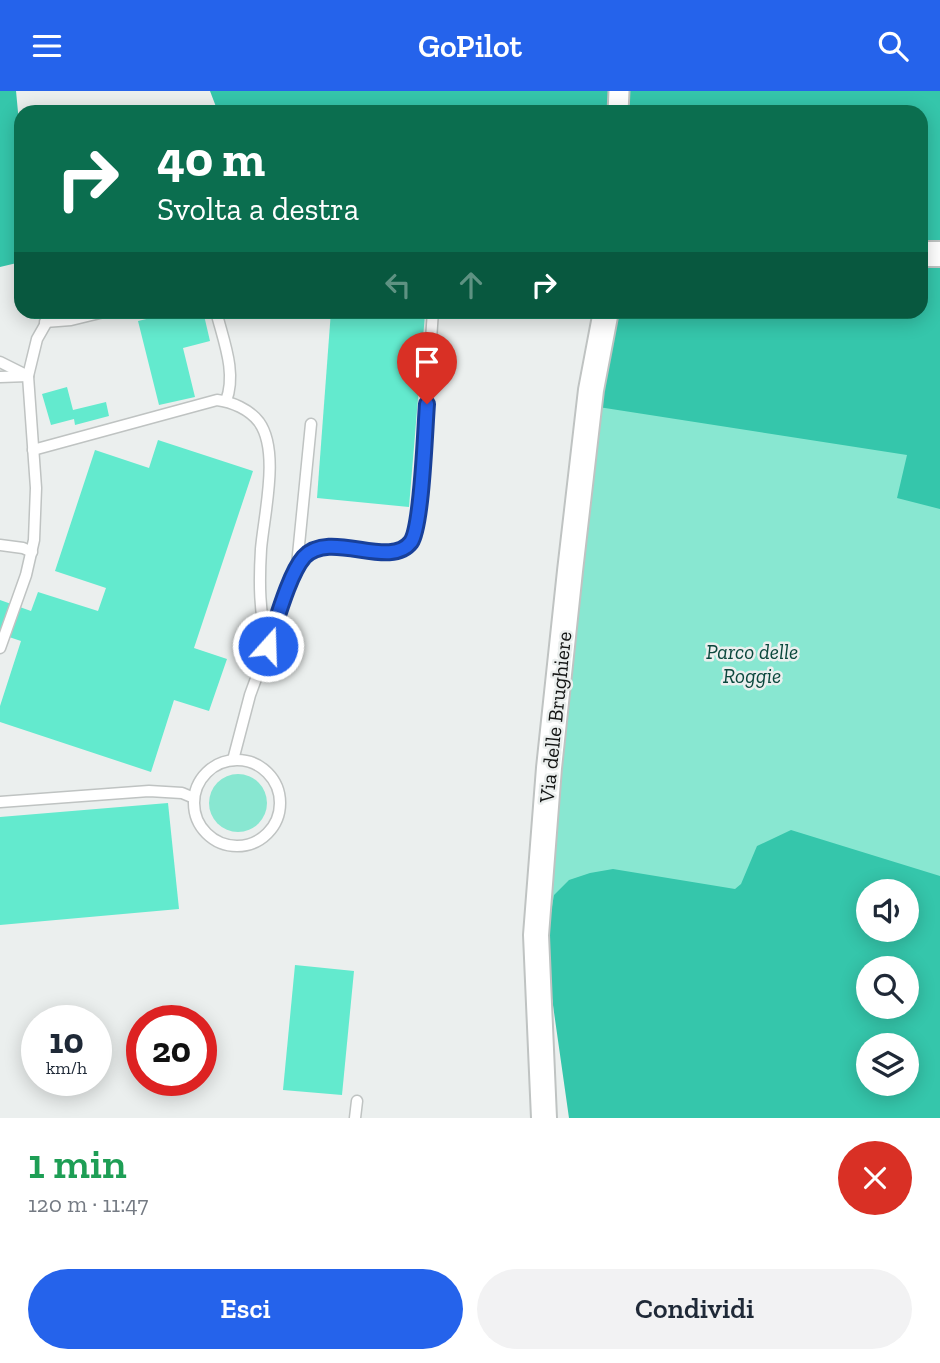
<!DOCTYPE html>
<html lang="it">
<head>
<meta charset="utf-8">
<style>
	body { margin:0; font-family:"Zilla Slab",serif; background:#f2f2f3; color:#1f2937; height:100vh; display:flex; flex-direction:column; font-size:26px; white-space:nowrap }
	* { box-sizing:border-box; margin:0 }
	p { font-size:23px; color:#747a83 }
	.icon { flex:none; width:38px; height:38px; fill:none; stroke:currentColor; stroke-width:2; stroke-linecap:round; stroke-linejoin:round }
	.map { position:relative; height:1027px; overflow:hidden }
	.sheet { display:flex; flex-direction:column; background:#fff; flex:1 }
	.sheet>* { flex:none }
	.guide { position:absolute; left:14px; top:14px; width:914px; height:214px; border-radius:21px; box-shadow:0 4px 18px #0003; background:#0b6e4f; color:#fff; overflow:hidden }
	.buttons { position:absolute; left:856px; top:788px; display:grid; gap:14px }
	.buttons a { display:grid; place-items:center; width:63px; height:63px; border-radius:50%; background:#fff; box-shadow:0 4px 18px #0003; font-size:35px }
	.speed { position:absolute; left:21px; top:914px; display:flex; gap:14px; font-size:35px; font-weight:700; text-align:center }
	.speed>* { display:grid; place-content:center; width:91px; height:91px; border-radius:50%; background:#fff; box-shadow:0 4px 18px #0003; line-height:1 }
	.speed small { font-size:18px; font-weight:400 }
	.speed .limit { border:10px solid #d22; background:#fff; color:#111 }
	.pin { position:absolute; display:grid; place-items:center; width:60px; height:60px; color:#fff; margin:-72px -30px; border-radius:50% 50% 50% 0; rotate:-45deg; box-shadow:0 0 7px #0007 }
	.pin .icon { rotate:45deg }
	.me { position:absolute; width:77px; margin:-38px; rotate:20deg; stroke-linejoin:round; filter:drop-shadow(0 0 5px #0008) }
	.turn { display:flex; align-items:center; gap:24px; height:147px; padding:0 28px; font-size:32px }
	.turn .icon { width:91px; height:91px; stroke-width:2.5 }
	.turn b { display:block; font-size:49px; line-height:60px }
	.lanes { display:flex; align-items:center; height:66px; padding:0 28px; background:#0003; justify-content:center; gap:35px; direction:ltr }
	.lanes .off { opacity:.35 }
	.round { display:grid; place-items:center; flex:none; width:74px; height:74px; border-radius:37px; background:#f2f2f3 }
	.headline { display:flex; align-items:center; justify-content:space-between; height:119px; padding:0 28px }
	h1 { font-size:42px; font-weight:600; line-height:52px; color:#1e9e55 }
	.cta { display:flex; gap:14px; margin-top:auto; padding:14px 28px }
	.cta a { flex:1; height:80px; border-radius:42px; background:#2563eb; color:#fff; font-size:28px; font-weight:600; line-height:80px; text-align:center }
	.cta a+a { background:#f2f2f3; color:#1f2937 }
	header { display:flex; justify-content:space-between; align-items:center; height:91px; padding:0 28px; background:#2563eb; color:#fff; font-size:32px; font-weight:600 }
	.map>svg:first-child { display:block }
</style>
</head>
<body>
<header><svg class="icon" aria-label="menu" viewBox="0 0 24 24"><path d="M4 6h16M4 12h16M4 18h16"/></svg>GoPilot<svg class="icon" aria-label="search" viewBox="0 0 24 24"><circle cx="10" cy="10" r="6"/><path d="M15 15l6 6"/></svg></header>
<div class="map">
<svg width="940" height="1027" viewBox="0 0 940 1027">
	<rect width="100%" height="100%" fill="#ebefee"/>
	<g fill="#88e7d1">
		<polygon points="940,0 940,802 771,760 752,820 601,803 536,821 600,221 920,220 920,21"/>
		<circle cx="238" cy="712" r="29"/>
	</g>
	<g fill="#35c6ab" fill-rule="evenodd">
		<polygon points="0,0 16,0 21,53 21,171 0,176"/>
		<polygon points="210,0 940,0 940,418 897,407 907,364 592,315 604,221 920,220 920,21 218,21"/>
		<path d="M 791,739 L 940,785 L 940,1027 L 569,1027 L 548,879 L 547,845 L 554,804 L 569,789 L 590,782 L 613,778 L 735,798 L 741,793 L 757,755 ZM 868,800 L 906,800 L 906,838 L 868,838 ZM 868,877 L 906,877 L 906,915 L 868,915 ZM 868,954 L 906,954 L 906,992 L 868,992 Z"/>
	</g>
	<g fill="#63eace">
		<polygon points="180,220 203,220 210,250 183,257 195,306 159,314 138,230"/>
		<polygon points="331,220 425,223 409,416 317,407"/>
		<polygon points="67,296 73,319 106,311 109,325 75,334 74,328 51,334 42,303"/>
		<polygon points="158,349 253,380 194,557 227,568 209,620 174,609 151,681 0,631 0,615 21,550 0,543 0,509 31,520 38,501 98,520 106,497 55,480 95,359 149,377"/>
		<polygon points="168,712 179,818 0,834 0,726"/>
		<polygon points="295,874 354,880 342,1004 283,999"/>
	</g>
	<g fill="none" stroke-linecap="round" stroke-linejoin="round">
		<g stroke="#bfc3c2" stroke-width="13">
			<g id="service">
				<path d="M 216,220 C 223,249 237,281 226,310"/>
				<polyline points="45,231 71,229 108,220"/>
				<polyline points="0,271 28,285"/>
				<polyline points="0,286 28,285"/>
				<path d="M 33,359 L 217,309 C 232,311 249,318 259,331 C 280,360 264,423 261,458 C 259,491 259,522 268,554"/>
				<polyline points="0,454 23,457 32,461"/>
				<polyline points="297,474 311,333"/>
				<polyline points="0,557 26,484 34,449 36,397 28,285 37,248 53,220"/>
				<path d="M 233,669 L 250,604 L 296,478 C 301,471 306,462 315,458 C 340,448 395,476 412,449 C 416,442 417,431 419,422 L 433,220"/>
				<circle cx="237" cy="712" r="43"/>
				<polyline points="0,711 149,700 182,702 194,707"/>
				<polyline points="355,1027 357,1010"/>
			</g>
		</g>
		<g stroke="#bfc3c2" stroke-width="23">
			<polyline id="minor" points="618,21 619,0"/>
		</g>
		<g stroke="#bfc3c2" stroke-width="28">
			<g id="tertiary">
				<polyline points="920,163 940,163"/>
				<polyline points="544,1027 536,844 549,677 570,480 591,299 606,220"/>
			</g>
		</g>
		<use href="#service" stroke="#fff" stroke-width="10"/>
		<use href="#minor" stroke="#fff" stroke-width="19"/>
		<use href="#tertiary" stroke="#fff" stroke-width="24"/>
	</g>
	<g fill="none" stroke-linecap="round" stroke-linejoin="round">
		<g stroke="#184099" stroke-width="18">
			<path id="route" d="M 268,555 C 276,532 289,483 304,466 C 330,438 390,479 411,451 C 422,435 425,338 427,313"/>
		</g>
		<use href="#route" stroke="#2563eb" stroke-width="12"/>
	</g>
	<g text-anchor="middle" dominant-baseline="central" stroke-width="5" stroke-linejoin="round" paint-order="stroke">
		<g font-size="21" font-style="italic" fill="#0a473c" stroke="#ebefee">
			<text x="752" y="560">Parco delle<tspan x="752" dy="24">Roggie</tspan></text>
		</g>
		<g font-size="21" fill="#121413" stroke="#ebefee">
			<text transform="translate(555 626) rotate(-84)">Via delle Brughiere</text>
		</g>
	</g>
</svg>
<div class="buttons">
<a><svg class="icon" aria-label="sound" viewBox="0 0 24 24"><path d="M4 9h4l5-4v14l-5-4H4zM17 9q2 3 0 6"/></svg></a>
<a><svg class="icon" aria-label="search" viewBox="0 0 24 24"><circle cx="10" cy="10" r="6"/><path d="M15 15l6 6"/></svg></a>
<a><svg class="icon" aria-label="layers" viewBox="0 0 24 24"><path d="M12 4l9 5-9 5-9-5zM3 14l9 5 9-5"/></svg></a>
</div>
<div class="speed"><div>10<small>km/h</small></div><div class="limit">20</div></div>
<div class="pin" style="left:427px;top:313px;background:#d93025"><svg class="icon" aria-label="arrive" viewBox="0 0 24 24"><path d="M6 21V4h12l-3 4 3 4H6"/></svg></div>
<svg class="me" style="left:268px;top:555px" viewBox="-20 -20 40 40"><circle r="17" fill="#2563eb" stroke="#fff" stroke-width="3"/><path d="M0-11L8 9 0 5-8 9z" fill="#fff"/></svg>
<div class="guide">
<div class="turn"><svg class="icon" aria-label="right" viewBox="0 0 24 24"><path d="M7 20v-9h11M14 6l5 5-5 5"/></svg><div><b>40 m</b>Svolta a destra</div></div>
<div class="lanes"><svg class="icon off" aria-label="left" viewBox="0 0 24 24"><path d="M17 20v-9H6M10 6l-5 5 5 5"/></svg><svg class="icon off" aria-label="ahead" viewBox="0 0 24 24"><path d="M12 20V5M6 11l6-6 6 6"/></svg><svg class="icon" aria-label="right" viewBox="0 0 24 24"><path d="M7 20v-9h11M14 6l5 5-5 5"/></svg></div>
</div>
</div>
<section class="sheet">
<div class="headline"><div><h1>1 min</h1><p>120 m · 11:47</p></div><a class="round" style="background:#d93025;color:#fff"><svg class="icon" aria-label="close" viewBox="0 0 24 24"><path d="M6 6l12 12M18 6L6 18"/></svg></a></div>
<div class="cta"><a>Esci</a><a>Condividi</a></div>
</section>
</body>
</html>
